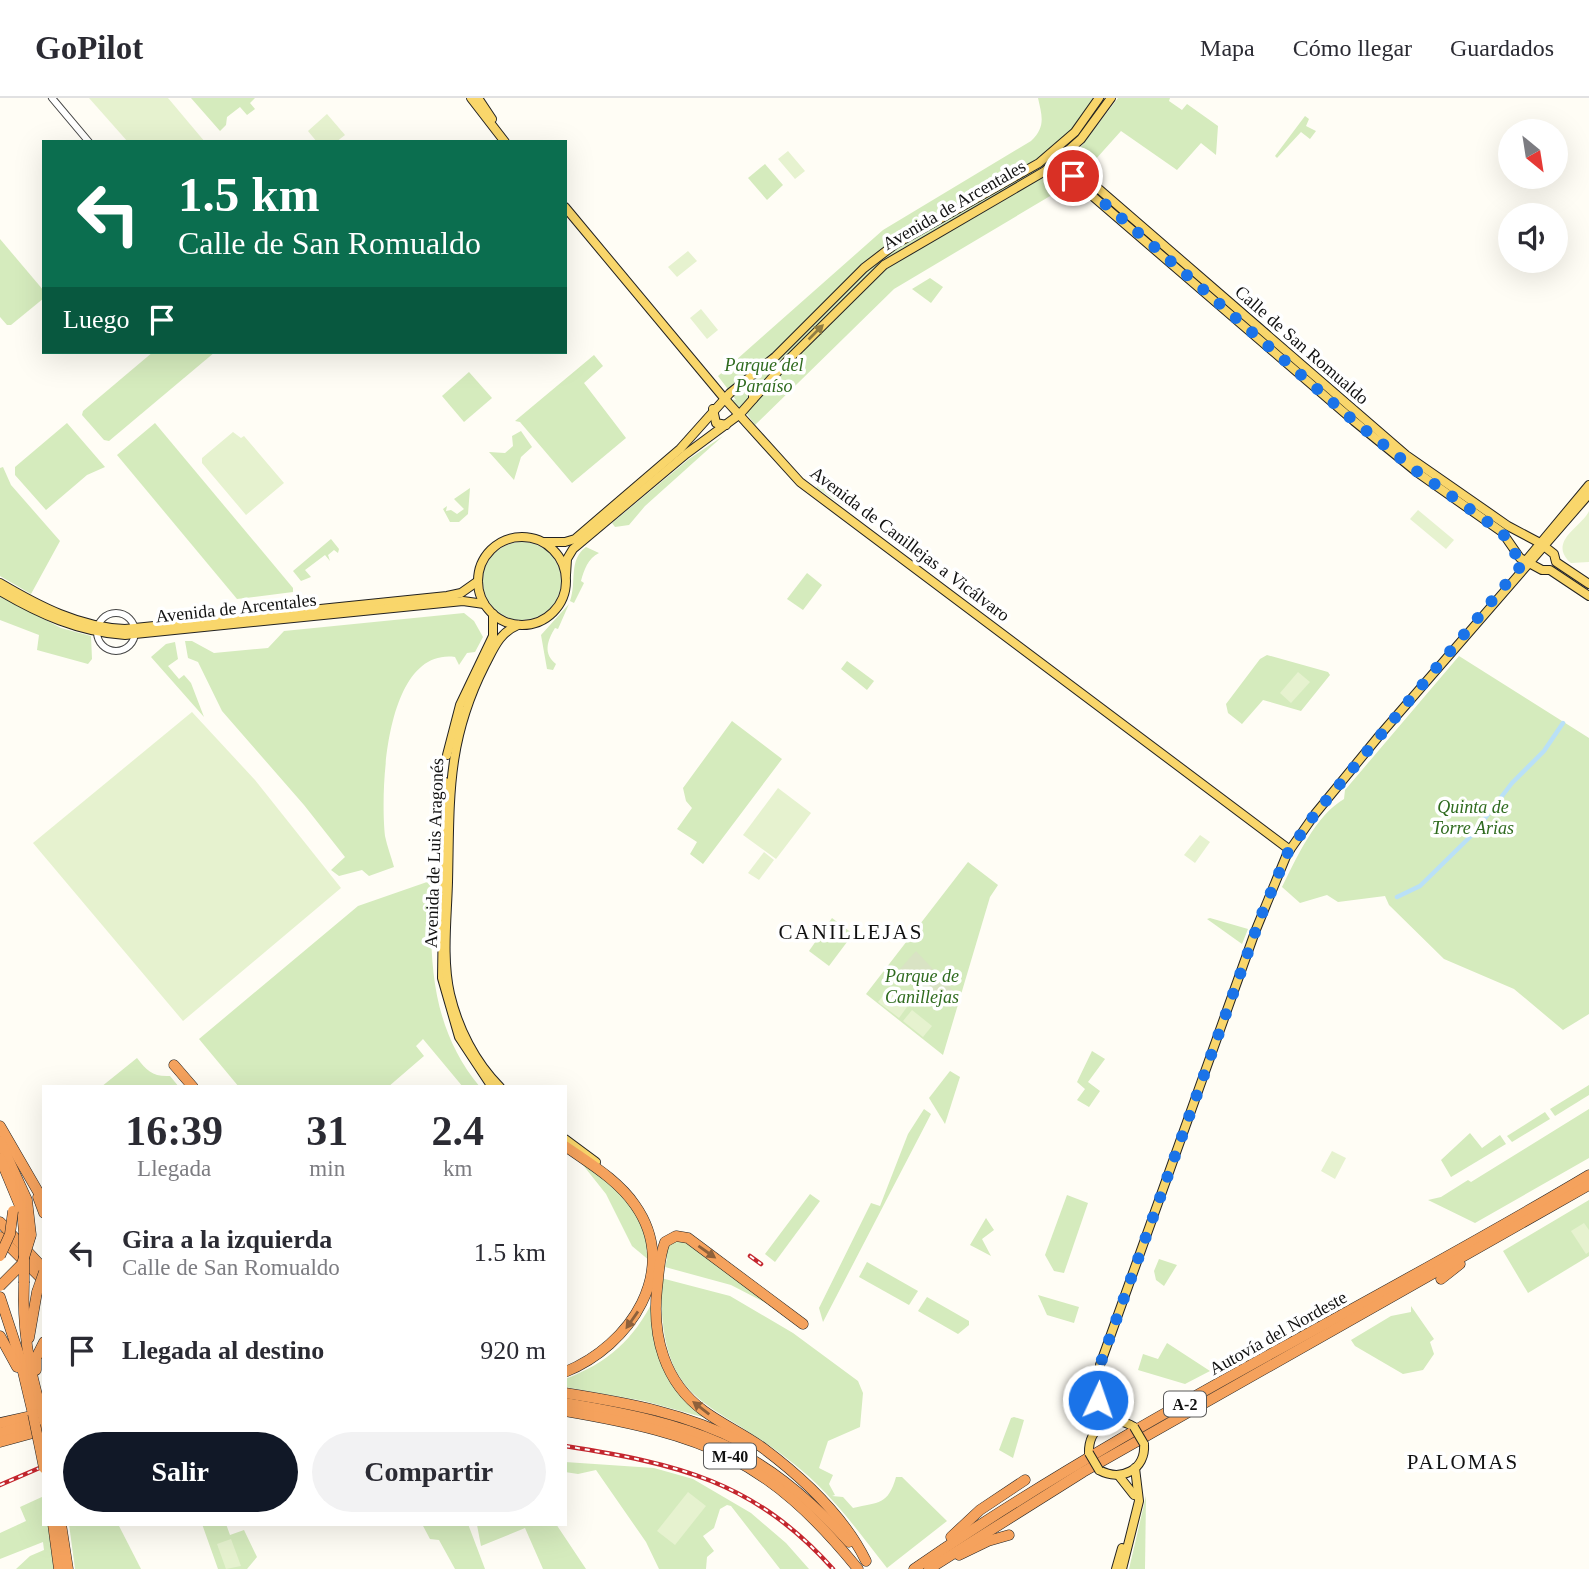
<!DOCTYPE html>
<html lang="es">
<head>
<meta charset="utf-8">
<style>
	body { margin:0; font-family:Georgia,serif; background:#f2f2f3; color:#2b2b33; height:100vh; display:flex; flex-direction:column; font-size:26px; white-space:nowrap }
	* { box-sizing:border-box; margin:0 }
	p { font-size:23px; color:#7c7c81 }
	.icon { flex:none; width:38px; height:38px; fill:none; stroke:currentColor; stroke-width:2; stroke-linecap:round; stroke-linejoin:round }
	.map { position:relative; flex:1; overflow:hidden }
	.drawer { position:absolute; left:42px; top:987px; width:525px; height:441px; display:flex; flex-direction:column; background:#fff; border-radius:0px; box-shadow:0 7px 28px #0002 }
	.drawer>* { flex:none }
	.guide { position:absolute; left:42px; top:42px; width:525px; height:214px; border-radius:0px; box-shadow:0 7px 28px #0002; background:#0b6e4f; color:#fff; overflow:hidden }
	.needle { width:46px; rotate:150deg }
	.buttons { position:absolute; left:1498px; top:21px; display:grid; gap:14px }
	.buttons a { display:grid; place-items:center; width:70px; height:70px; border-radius:50%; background:#fff; box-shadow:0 7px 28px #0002; font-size:35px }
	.pin { position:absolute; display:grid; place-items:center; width:60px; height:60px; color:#fff; margin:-30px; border:4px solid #fff; border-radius:50%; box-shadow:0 2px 7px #0007 }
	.me { position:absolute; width:77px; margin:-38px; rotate:3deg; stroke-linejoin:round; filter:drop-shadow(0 0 5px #0008) }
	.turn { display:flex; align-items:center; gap:24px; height:147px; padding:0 21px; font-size:32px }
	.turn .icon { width:91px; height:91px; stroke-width:2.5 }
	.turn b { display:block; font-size:49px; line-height:60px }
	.then { display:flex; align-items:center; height:66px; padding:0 21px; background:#0003; gap:14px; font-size:26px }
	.eta { display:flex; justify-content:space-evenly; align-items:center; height:119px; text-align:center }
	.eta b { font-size:42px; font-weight:700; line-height:49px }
	.button { display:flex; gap:14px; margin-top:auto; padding:14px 21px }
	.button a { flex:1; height:80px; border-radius:42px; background:#111827; color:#fff; font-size:28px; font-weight:700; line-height:80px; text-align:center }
	.button a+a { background:#f2f2f3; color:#2b2b33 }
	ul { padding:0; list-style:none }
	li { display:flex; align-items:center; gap:21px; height:98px; padding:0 21px }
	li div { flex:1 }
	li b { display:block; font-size:26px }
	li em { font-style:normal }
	header { display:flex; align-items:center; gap:42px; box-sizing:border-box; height:98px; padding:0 35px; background:#fff; border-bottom:2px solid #e1e1e2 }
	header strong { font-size:33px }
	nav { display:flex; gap:38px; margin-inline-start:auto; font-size:24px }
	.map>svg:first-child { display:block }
</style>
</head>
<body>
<header>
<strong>GoPilot</strong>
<nav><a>Mapa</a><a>Cómo llegar</a><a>Guardados</a></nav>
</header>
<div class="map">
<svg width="1589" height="1471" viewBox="0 0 1589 1471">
	<rect width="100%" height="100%" fill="#fffdf5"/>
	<g fill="#d5ebbd">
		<polygon points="191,0 255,0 250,5 255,11 247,17 240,9 227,19 226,27 220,33"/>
		<path d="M 1038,0 L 1115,0 L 1093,32 L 1049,75 L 1064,78 L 1069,85 L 1067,88 L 894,191 L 755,327 L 741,308 L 738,310 L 730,301 L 736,302 L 718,278 L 883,132 L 1031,43 C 1046,29 1042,18 1038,0 Z"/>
		<polygon points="1118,0 1170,0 1169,3 1182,12 1187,6 1218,28 1216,57 1201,45 1177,72 1121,33 1086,72 1080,67 1077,54"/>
		<polygon points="1305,18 1309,21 1306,28 1316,33 1310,41 1301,34 1277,60 1275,58"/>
		<polygon points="765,66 783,87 767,102 748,80"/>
		<polygon points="0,141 44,193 44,200 11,227 7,227 0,219"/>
		<polygon points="930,180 943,189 931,205 912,191"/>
		<polygon points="153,254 215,254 109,343 104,342 82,317 83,313"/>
		<polygon points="594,257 603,268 584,285 626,340 572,385 520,324 515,323"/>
		<polygon points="469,274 492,300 464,324 442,298"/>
		<polygon points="67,325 105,369 87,377 46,412 15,377 15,369"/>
		<polygon points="155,325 293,490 293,494 237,501 117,357"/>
		<polygon points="521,333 532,349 521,359 514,382 489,354 505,355 513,348 512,338"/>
		<polygon points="723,338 645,408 629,427 615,429 612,425 689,361"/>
		<polygon points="3,369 11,387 60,443 31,496 0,478 0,370"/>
		<polygon points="470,390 468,416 459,424 450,424 443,411 447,408 446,413 451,412 457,416 464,411 454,401"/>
		<polygon points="331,441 339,451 338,455 334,452 328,457 330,463 325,457 305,472 311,479 301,483 293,473"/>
		<circle cx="522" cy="483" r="39"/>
		<path d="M 586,449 L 599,455 C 588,460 584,472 581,483 L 584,485 L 574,505 L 570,503 C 577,484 568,462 586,449 Z"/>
		<polygon points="807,475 822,487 803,512 787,501"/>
		<polygon points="0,498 61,530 91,538 92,561 88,566 37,552 39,537 0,522"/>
		<path d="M 569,506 L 558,531 L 555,530 C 547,543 543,556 556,566 L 553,572 L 547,571 L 541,537 Z"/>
		<path d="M 464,515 L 474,523 L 483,539 L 475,554 L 467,555 L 459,567 L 455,559 C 385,550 380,691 385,738 C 387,748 391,758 394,769 L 369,778 L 362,772 L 339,778 L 331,772 L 345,759 L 304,707 L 222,613 L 198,564 L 188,560 L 185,543 L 192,543 L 214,555 L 268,550 L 284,533 Z"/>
		<polygon points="175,544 178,561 168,568 179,581 184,577 191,585 204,619 151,559 166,546"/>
		<polygon points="1267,557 1328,574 1330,577 1301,613 1263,602 1242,626 1228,615 1226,606 1260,561"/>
		<path d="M 1459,558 L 1589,640 L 1589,916 L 1563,932 L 1514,891 L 1444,861 L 1389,807 L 1385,798 L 1338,804 L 1327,797 L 1300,805 L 1282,789 C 1297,759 1315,718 1344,701 L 1345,692 Z"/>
		<polygon points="847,563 874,583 867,592 841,571"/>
		<polygon points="732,623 782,661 703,766 690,756 697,744 677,731 692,710 686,703 683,690"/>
		<polygon points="968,764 998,787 990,799 943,957 866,896"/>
		<path d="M 427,784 L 432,790 C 429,863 431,930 480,989 L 463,989 L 423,941 L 416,948 L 424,958 L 388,989 L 239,989 L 199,941 L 358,808 Z"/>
		<polygon points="832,820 853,836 829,868 809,853"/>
		<polygon points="1210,820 1248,831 1242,846 1207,821"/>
		<polygon points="1092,953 1105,961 1088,984 1100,993 1089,1009 1077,1002 1085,991 1077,984"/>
		<path d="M 137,960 C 147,973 153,979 170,978 L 179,989 L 101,989 Z"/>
		<polygon points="950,973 960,979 945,1026 929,1000"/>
		<polygon points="1589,987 1589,997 1555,1018 1550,1011"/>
		<polygon points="924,1011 931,1016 823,1224 819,1210 871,1105 880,1108 908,1036"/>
		<polygon points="1589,1011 1589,1060 1475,1125 1428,1102 1441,1099 1468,1082 1471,1084"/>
		<polygon points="1545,1014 1550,1021 1512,1044 1507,1038"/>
		<polygon points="1470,1035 1482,1050 1500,1037 1506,1046 1451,1079 1441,1062"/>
		<polygon points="579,1062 618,1092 633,1107 650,1150 646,1152 650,1163 632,1148 606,1096"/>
		<polygon points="810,1096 820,1103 775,1164 765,1156"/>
		<polygon points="1067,1097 1088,1105 1064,1175 1054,1173 1045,1157"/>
		<polygon points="1589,1102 1589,1158 1528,1195 1503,1153"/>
		<polygon points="986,1120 994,1132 982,1141 991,1158 970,1147"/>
		<polygon points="683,1140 772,1208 731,1187 665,1169 667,1161 665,1154 670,1143"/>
		<polygon points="1159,1161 1177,1167 1164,1188 1156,1182 1154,1173"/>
		<polygon points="867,1164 918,1193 909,1207 859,1179"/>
		<path d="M 661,1180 L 730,1198 L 793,1235 L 858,1283 L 863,1295 L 860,1329 L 828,1343 L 819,1370 L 833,1377 L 829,1386 L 835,1397 L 832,1398 L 843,1399 L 853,1410 C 879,1404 888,1407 896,1379 L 902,1379 L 947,1423 L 887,1470 C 858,1433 831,1395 794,1366 C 709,1297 659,1313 661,1180 Z"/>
		<polygon points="1038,1197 1079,1209 1074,1225 1047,1217"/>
		<polygon points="927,1199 969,1223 969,1227 958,1236 918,1213"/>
		<path d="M 654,1201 C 649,1260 673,1275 706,1320 L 644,1303 L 565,1289 L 565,1281 C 608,1265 634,1241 654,1201 Z"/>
		<polygon points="1411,1208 1434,1241 1430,1244 1434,1256 1423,1272 1403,1276 1355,1248 1351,1242 1391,1218 1411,1214"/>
		<polygon points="1167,1245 1210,1273 1185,1286 1138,1272 1143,1256 1158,1261"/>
		<polygon points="1014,1319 1024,1322 1013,1360 999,1352 1011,1320"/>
		<polygon points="565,1364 654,1370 693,1381 751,1415 786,1445 809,1471 780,1471 731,1408 727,1407 720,1411 714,1430 703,1438 714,1453 707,1459 706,1471 659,1471 646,1444 596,1372 578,1376 565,1374"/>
		<polygon points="44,1398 44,1426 48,1426 54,1471 16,1471 30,1458 44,1452 43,1444 0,1461 0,1435 26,1423 20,1409"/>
		<polygon points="1146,1398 1145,1471 1129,1471"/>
		<polygon points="69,1426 118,1426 141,1471 75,1471"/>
		<polygon points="202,1426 226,1426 230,1437 244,1432 257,1459 247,1471 218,1471"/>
		<polygon points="422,1426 468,1426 485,1471 455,1471 439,1442 430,1441"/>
		<polygon points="556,1426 586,1471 543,1471 525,1430 481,1448 477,1427"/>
	</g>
	<polygon fill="#d9e3c4" points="916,853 958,898 951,910 900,871"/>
	<g fill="#e6f2cf">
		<polygon points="89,0 168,0 205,44 128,44"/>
		<polygon points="327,16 345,37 336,44 317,44 308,33"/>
		<polygon points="788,53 805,73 795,81 778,61"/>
		<polygon points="688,153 697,163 677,179 668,169"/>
		<polygon points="701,211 718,232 707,241 690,220"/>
		<polygon points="233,334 241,340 244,338 284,385 246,417 202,365 202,360"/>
		<polygon points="826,377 852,398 844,408 816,390"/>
		<polygon points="1418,412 1454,442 1446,451 1410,421"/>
		<path d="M 1589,413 L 1589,464 L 1571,465 C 1547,443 1582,429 1589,413 Z"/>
		<polygon points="1298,574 1310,584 1291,605 1280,595"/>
		<polygon points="192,614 255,682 341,790 183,923 33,745"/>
		<polygon points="778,690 811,715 776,761 743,737"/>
		<polygon points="1200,737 1210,744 1195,765 1184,757"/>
		<polygon points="764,754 774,762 759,782 748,775"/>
		<polygon points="887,893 907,909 899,920 878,904"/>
		<polygon points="912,912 932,928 923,939 903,923"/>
		<polygon points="1332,1053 1346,1060 1335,1081 1321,1073"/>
		<polygon points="1584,1125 1589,1132 1589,1154 1586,1156 1571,1133"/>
		<polygon points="688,1394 706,1408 675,1447 657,1433"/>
		<polygon points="231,1441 241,1468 226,1471 217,1446"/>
	</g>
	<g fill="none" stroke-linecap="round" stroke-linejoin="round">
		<polyline stroke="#b9e0f7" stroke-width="4.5" points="1397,799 1420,788 1473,736 1512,685 1544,653 1563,625"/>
		<g stroke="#444" stroke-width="8">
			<g id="minor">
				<polyline points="52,0 89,44"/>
				<circle cx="116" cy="534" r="19"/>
			</g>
		</g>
		<g stroke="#222" stroke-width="10">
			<g id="major">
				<polyline points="471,0 505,44"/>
				<polyline points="478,0 492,21"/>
				<polyline points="1070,63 1078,73 1406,357 1508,428 1540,445 1554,456 1556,464 1589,486"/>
				<polyline points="1061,71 1354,323 1418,375 1502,434 1520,460 1542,472 1550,472 1589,498"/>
				<polyline points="565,109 724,300 800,384 1290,752"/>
				<polyline points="741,284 753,290 753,301"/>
				<polyline points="713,311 716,325 726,327"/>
				<circle cx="522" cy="483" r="44"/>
				<polyline points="544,444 565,444 575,441 680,351 730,295 775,259 864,170 894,147 1039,65 1075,34 1099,0"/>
				<polyline points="1524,465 1589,387"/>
				<polyline points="566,477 567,461 573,451 686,356 740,316 787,263 884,167 1045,73 1081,41 1111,0"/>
				<path d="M 0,485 C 39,508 79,529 125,531 L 447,498 L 461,495 L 478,483"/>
				<path d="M 0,493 C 39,516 79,534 125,537 L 463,503 L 484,506"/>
				<polyline points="447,657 460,607 493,538 493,516"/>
				<polyline points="445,684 442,880 459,939 492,989"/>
				<path d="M 500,989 C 475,964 458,930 450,896 C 442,860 447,821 448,784 C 450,701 446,644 485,567 C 494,550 499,535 518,527"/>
				<polyline points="565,1041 596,1064"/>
				<polyline points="1100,1329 1100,1267 1255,834 1287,756 1315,716 1379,638 1589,396"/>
				<path d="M 1089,1355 C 1088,1329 1112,1315 1134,1329"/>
				<path d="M 1099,1372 C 1121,1384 1146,1372 1144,1346"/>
				<polyline points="1119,1378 1134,1397"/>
				<polyline points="1116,1471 1122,1450"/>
				<polyline points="1122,1471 1139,1403 1135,1370"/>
			</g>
		</g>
		<g stroke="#222" stroke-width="11">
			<g id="highway">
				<polyline points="174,967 193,989"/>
				<polyline points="0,1028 44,1104"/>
				<polyline points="0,1043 27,1102 31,1137"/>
				<path d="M 565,1048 C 589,1065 618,1082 635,1107 C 681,1172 630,1248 565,1274"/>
				<polyline points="0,1060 22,1113 24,1135"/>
				<polyline points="38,1099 44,1115"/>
				<polyline points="0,1124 44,1171"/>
				<polyline points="0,1139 44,1183"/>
				<polyline points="1441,1181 1460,1166"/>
				<path d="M 24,1185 C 22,1229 29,1272 42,1314"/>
				<polyline points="0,1199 19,1257 33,1316"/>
				<path d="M 803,1226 L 688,1140 L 676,1138 L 665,1144 C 659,1159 659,1175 657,1191 C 652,1238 664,1284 704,1313 C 723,1327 744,1336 763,1350 C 803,1380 844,1418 866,1463"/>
				<polyline points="0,1238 17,1269"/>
				<polyline points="29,1240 37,1194"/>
				<polyline points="36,1272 36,1260 44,1244"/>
				<path d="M 565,1295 C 628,1305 686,1315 743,1345"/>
				<path d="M 565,1305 C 694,1327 758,1345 849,1444"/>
				<path d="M 565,1313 C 704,1337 767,1359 858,1471"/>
				<polyline points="0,1325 40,1316"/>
				<polyline points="0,1335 40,1324"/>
				<polyline points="0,1344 44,1332"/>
				<polyline points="53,1426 59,1471"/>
				<polyline points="61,1426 68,1471"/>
				<polyline points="951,1439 980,1412 1025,1382"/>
				<polyline points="959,1457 988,1443 1009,1437"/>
				<path d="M 914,1471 C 1128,1323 1366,1210 1589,1077"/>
				<polyline points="929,1471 1083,1374 1589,1087"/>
			</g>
		</g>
		<use href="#minor" stroke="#fff" stroke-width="6"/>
		<use href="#major" stroke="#f9d66b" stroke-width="8"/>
		<use href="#highway" stroke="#f5a25d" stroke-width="10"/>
		<g stroke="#c4262e" stroke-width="4.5">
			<g id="rail">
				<polyline points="750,1158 761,1166"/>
				<path d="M 565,1348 C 678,1366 754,1383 833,1471"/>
				<polyline points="0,1387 44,1368"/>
			</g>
		</g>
		<use href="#rail" stroke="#fff" stroke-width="2" stroke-dasharray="5" stroke-linecap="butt"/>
		<g stroke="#222" stroke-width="10" stroke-linecap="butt">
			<g id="major-bridge">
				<polyline points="1134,1329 1144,1346"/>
				<polyline points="1089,1355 1099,1372"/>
			</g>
		</g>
		<g stroke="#222" stroke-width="11" stroke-linecap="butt">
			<g id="highway-bridge">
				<polyline points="0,1158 10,1136 13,1113"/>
				<polyline points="24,1185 24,1135"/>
				<polyline points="0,1188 22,1166 31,1137"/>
				<polyline points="37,1194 44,1174"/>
				<polyline points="42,1314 44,1323"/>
				<polyline points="33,1316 44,1370"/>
			</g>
		</g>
		<use href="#major-bridge" stroke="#f9d66b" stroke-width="8"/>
		<use href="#highway-bridge" stroke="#f5a25d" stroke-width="10"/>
	</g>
	<defs><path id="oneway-solid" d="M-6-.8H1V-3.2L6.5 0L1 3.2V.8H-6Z" transform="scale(1.75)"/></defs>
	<use fill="#917d42" href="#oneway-solid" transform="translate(816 234) rotate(-45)"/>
	<g fill="#8e613b">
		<use href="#oneway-solid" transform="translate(707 1154) rotate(35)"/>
		<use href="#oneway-solid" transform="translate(632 1222) rotate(125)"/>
		<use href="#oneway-solid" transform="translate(701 1310) rotate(-142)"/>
	</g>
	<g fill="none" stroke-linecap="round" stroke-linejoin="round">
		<polyline stroke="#1a73e8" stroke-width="12" stroke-dasharray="0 21.6" points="1073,78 1354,323 1419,375 1502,434 1516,457 1525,463 1315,716 1287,756 1261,818 1100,1267 1098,1302"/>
	</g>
	<g text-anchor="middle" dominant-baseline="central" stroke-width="7" stroke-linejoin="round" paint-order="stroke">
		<g fill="#fff" stroke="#585858" stroke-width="2">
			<rect x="1164" y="1293.5" width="42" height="25" rx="5"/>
			<rect x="704" y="1345.5" width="52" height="25" rx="5"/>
		</g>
		<g font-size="16" font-weight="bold" fill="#111">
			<text x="1185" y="1306">A-2</text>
			<text x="730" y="1358">M-40</text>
		</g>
		<g font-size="18" fill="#111" stroke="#fff">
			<text transform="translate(954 107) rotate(-30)">Avenida de Arcentales</text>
			<text transform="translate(1302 247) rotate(41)">Calle de San Romualdo</text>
			<text transform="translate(910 446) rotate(37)">Avenida de Canillejas a Vicálvaro</text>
			<text transform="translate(236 510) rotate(-6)">Avenida de Arcentales</text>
			<text transform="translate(434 755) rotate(-88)">Avenida de Luis Aragonés</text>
			<text transform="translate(1278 1235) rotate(-29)">Autovía del Nordeste</text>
		</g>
		<g font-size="18" font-style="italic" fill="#2f6b1f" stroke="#fff">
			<text x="764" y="267">Parque del<tspan x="764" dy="21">Paraíso</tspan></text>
			<text x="1473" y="709">Quinta de<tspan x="1473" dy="21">Torre Arias</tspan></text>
			<text x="922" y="878">Parque de<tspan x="922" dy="21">Canillejas</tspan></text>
		</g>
		<g font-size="21" letter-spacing="2" fill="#111" stroke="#fff">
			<text x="851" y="834">CANILLEJAS</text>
			<text x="1463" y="1364">PALOMAS</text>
		</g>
	</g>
</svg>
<div class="buttons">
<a><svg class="needle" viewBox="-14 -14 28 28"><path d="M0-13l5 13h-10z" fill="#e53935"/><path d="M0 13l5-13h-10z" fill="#7c7c81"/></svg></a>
<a><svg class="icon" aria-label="sound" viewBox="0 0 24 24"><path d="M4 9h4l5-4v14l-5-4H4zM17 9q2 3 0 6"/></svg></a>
</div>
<div class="pin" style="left:1073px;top:78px;background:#d93025"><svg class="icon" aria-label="arrive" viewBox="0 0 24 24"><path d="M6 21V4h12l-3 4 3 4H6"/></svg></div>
<svg class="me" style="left:1098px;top:1302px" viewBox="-20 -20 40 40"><circle r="17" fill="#1a73e8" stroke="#fff" stroke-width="3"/><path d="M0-11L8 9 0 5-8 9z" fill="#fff"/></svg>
<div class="guide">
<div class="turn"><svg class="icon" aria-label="left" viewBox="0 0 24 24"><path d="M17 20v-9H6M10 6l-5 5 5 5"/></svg><div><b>1.5 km</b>Calle de San Romualdo</div></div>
<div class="then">Luego<svg class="icon" aria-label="arrive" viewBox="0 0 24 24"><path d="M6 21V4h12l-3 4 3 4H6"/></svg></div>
</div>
<section class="drawer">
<div class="eta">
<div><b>16:39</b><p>Llegada</p></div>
<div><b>31</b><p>min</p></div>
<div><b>2.4</b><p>km</p></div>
</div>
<ul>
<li><svg class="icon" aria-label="left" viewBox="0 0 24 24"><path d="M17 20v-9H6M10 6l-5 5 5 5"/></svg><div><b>Gira a la izquierda</b><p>Calle de San Romualdo</p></div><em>1.5 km</em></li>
<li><svg class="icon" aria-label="arrive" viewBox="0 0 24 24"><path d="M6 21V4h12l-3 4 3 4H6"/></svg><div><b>Llegada al destino</b></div><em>920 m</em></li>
</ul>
<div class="button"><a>Salir</a><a>Compartir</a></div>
</section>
</div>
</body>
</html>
